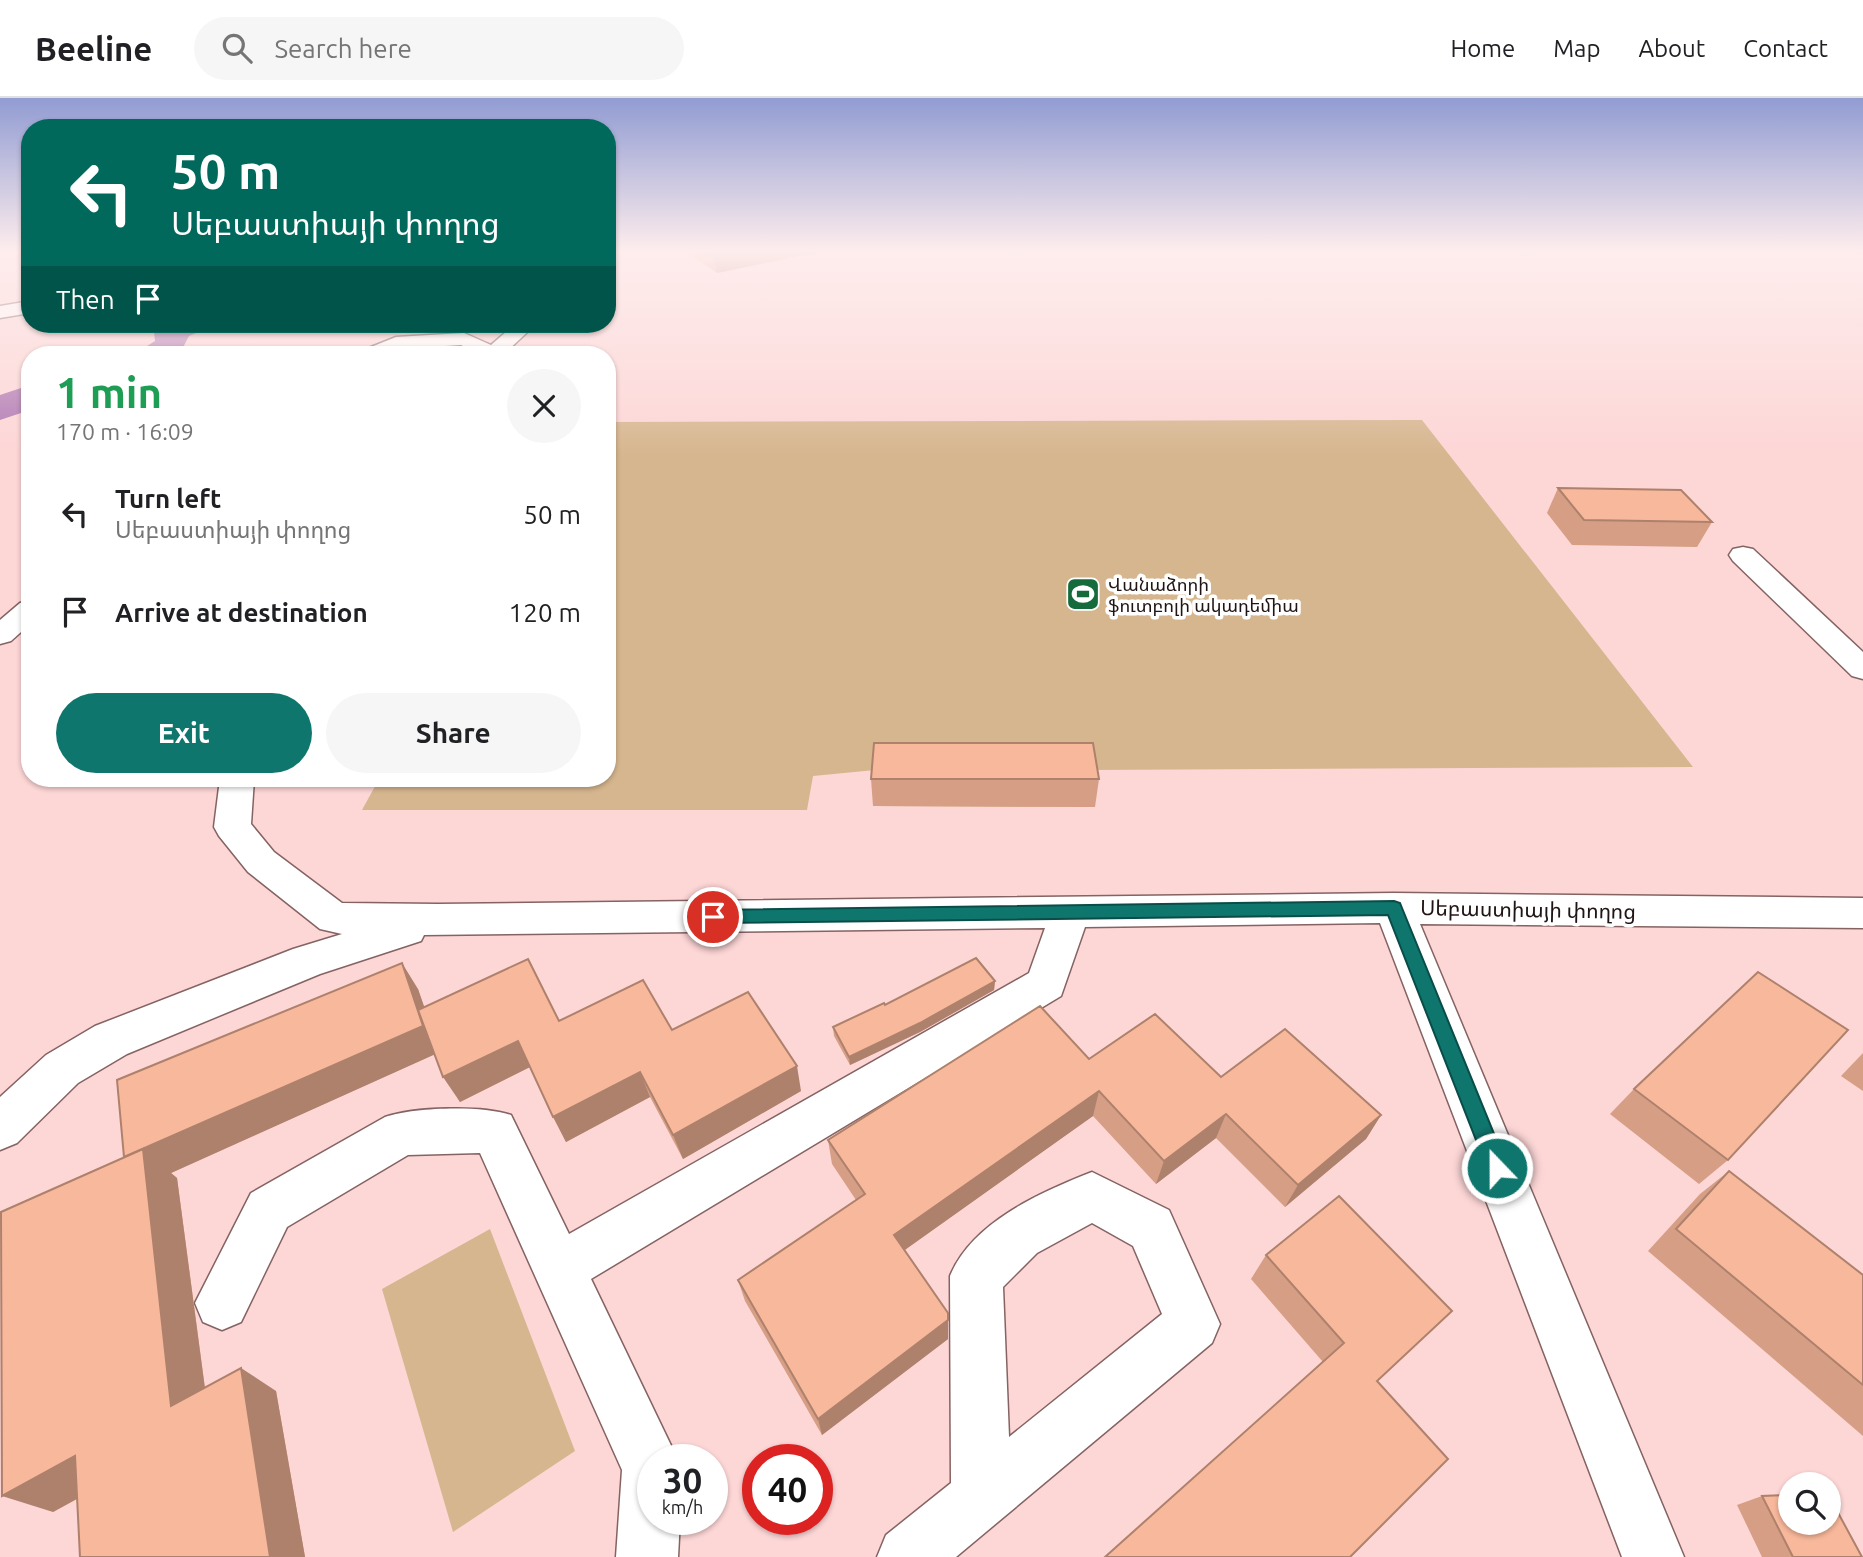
<!DOCTYPE html>
<html lang="en">
<head>
<meta charset="utf-8">
<style>
	body { margin:0; font-family:Ubuntu,"Noto Sans Armenian",sans-serif; background:#f6f6f6; color:#202124; height:100vh; display:flex; flex-direction:column; font-size:26px; white-space:nowrap }
	* { box-sizing:border-box; margin:0 }
	p { font-size:23px; color:#757577 }
	.icon { flex:none; width:38px; height:38px; fill:none; stroke:currentColor; stroke-width:2; stroke-linecap:round; stroke-linejoin:round }
	.map { position:relative; flex:1; overflow:hidden }
	.sheet { position:absolute; left:21px; top:248px; width:595px; height:441px; display:flex; flex-direction:column; background:#fff; border-radius:28px; box-shadow:0 2px 5px #0004 }
	.sheet>* { flex:none }
	.guide { position:absolute; left:21px; top:21px; width:595px; height:214px; border-radius:28px; box-shadow:0 2px 5px #0004; background:#00695c; color:#fff; overflow:hidden }
	.fabs { position:absolute; left:1778px; top:1374px; display:grid; gap:14px }
	.fabs a { display:grid; place-items:center; width:63px; height:63px; border-radius:50%; background:#fff; box-shadow:0 2px 5px #0004; font-size:35px }
	.speed { position:absolute; left:637px; top:1346px; display:flex; gap:14px; font-size:35px; font-weight:700; text-align:center }
	.speed>* { display:grid; place-content:center; width:91px; height:91px; border-radius:50%; background:#fff; box-shadow:0 2px 5px #0004; line-height:1 }
	.speed small { font-size:18px; font-weight:400 }
	.speed .limit { border:10px solid #d22; background:#fff; color:#111 }
	.pin { position:absolute; display:grid; place-items:center; width:60px; height:60px; color:#fff; margin:-30px; border:4px solid #fff; border-radius:50%; box-shadow:0 2px 7px #0007 }
	.me { position:absolute; width:77px; margin:-38px; rotate:338deg; stroke-linejoin:round; filter:drop-shadow(0 0 5px #0008) }
	.turn { display:flex; align-items:center; gap:24px; height:147px; padding:0 35px; font-size:32px }
	.turn .icon { width:91px; height:91px; stroke-width:2.5 }
	.turn b { display:block; font-size:49px; line-height:60px }
	.then { display:flex; align-items:center; height:66px; padding:0 35px; background:#0003; gap:14px; font-size:26px }
	.round { display:grid; place-items:center; flex:none; width:74px; height:74px; border-radius:37px; background:#f6f6f6 }
	.overview { display:flex; align-items:center; justify-content:space-between; height:119px; padding:0 35px }
	h1 { font-size:42px; font-weight:600; line-height:52px; color:#1e9e55 }
	.primary-button { display:flex; gap:14px; margin-top:auto; padding:14px 35px }
	.primary-button a { flex:1; height:80px; border-radius:42px; background:#0f766e; color:#fff; font-size:28px; font-weight:600; line-height:80px; text-align:center }
	.primary-button a+a { background:#f6f6f6; color:#202124 }
	ul { padding:0; list-style:none }
	li { display:flex; align-items:center; gap:21px; height:98px; padding:0 35px }
	li div { flex:1 }
	li b { display:block; font-size:26px }
	li em { font-style:normal }
	header { display:flex; align-items:center; gap:42px; box-sizing:border-box; height:98px; padding:0 35px; background:#fff; border-bottom:2px solid #e0e0e0 }
	header strong { font-size:33px }
	nav { display:flex; gap:38px; margin-inline-start:auto; font-size:24px }
	.search { width:490px; height:63px; background:#f6f6f6; display:flex; align-items:center; gap:18px; box-sizing:border-box; padding:0 24px; border-radius:38px; color:#757577; font-size:26px }
	.map>svg:first-child { display:block }
</style>
</head>
<body>
<header>
<strong>Beeline</strong>
<div class="search"><svg class="icon" aria-label="search" viewBox="0 0 24 24"><circle cx="10" cy="10" r="6"/><path d="M15 15l6 6"/></svg>Search here</div>
<nav><a>Home</a><a>Map</a><a>About</a><a>Contact</a></nav>
</header>
<div class="map">
<svg width="1863" height="1459" viewBox="0 0 1863 1459">
	<rect width="100%" height="100%" fill="#fdd6d6"/>
	<g fill="#d6b68f">
		<polygon points="1422,322 1693,669 1090,672 1095,709 873,708 875,672 813,678 807,712 362,712 379,681 607,681 607,324"/>
		<polygon points="490,1131 575,1353 453,1434 382,1191"/>
	</g>
	<g fill="none" stroke-linecap="round" stroke-linejoin="round">
		<g fill="#af78b2" fill-rule="evenodd">
			<polygon points="162,226 205,226 201,233 189,238 179,257 139,257 144,250 155,243 154,234"/>
			<polygon points="30,287 30,312 0,322 0,297"/>
		</g>
		<g stroke="#846362" stroke-width="3">
			<g id="minor">
				<polygon points="30,203 30,215 0,220 0,208"/>
				<polygon points="515,226 536,226 503,257 481,257 461,247 399,251 384,257 358,257 361,253 396,239 464,235 491,247"/>
				<polygon points="1743,449 1753,451 1863,554 1863,581 1852,578 1733,463 1729,457 1733,451"/>
				<polygon points="30,502 30,526 11,543 0,546 0,522 20,505"/>
				<path d="M 220,681 L 254,681 L 251,726 L 274,754 L 342,805 L 438,806 L 1394,795 L 1863,800 L 1863,830 L 1420,826 L 1684,1459 L 1622,1459 L 1380,825 L 1085,829 L 1061,898 L 591,1181 L 678,1362 L 653,1362 L 653,1421 L 680,1421 L 678,1459 L 616,1459 L 622,1372 L 480,1055 L 408,1057 L 287,1129 L 241,1224 L 222,1232 L 203,1224 L 195,1205 L 251,1095 L 385,1019 C 413,1009 483,1007 511,1017 L 569,1136 L 1029,875 L 1045,830 L 424,837 L 421,843 L 320,876 L 127,956 L 78,985 L 17,1045 L 0,1052 L 0,999 L 46,957 L 95,928 L 293,851 L 342,836 L 320,831 L 248,774 L 219,738 L 214,729 Z"/>
				<path d="M 1092,1074 L 1169,1112 L 1220,1226 L 1212,1245 L 956,1459 L 877,1459 L 886,1437 L 951,1385 L 950,1178 C 972,1124 1041,1094 1092,1074 ZM 1092,1125 L 1133,1148 L 1162,1216 L 1009,1339 L 1003,1189 L 1037,1155 Z"/>
			</g>
		</g>
		<use href="#minor" fill="#fff" fill-rule="evenodd"/>
	</g>
	<g fill="#d59e85">
		<polygon points="685,153 822,153 717,175"/>
		<polygon points="1558,390 1712,424 1697,449 1572,447 1547,415"/>
		<polygon points="871,681 1099,681 1095,709 873,708"/>
		<polygon points="995,883 994,892 920,934 850,967 834,938 833,929"/>
		<polygon points="418,891 424,909 559,923 672,932 801,993 683,1061 650,999 566,1044 530,969 460,1004 435,956 171,1075 177,1080 205,1290 276,1293 305,1459 80,1459 77,1401 53,1414 124,1059"/>
		<polygon points="1863,955 1863,993 1841,978"/>
		<polygon points="1089,961 1221,979 1381,1017 1366,1041 1285,1109 1216,1040 1156,1086 1093,1018 904,1152 948,1241 822,1337 745,1203 738,1182 856,1102 832,1066 828,1042"/>
		<polygon points="1634,991 1728,1062 1699,1086 1610,1016"/>
		<polygon points="1729,1073 1863,1177 1863,1338 1648,1153 1700,1096"/>
		<polygon points="1266,1157 1378,1283 1323,1264 1251,1181"/>
		<polygon points="1762,1398 1862,1459 1762,1459 1737,1407"/>
	</g>
	<g fill="#ae816c">
		<polygon points="727,153 822,153 717,175 714,156"/>
		<polygon points="402,865 418,891 440,954 171,1075 177,1080 210,1329 171,1308 143,1051"/>
		<polygon points="995,883 994,892 920,934 850,967 849,959"/>
		<polygon points="518,943 532,968 460,1004 443,979"/>
		<polygon points="797,968 801,993 683,1061 673,1037"/>
		<polygon points="640,974 650,999 566,1044 553,1019"/>
		<polygon points="1099,993 1093,1018 895,1159 894,1137"/>
		<polygon points="1226,1016 1216,1040 1156,1086 1164,1063"/>
		<polygon points="1381,1017 1366,1041 1285,1109 1298,1087"/>
		<polygon points="948,1222 948,1241 822,1337 818,1321"/>
		<polygon points="241,1270 276,1293 305,1459 270,1459"/>
		<polygon points="75,1358 120,1377 53,1414 2,1398"/>
	</g>
	<g fill="#f8b89b" stroke="#ae816c" stroke-width="2">
		<polygon points="710,153 727,153 714,156"/>
		<polygon points="1558,390 1681,392 1712,424 1584,422"/>
		<polygon points="874,645 1093,645 1099,681 871,681"/>
		<polygon points="976,860 995,883 920,925 849,959 833,929 884,905 885,907"/>
		<polygon points="528,861 559,923 643,882 672,932 748,894 797,968 673,1037 640,974 553,1019 518,943 443,979 418,912"/>
		<polygon points="402,865 423,928 124,1059 117,982"/>
		<polygon points="1758,874 1848,932 1728,1062 1634,991"/>
		<polygon points="1040,908 1089,961 1155,916 1221,979 1285,931 1381,1017 1298,1087 1226,1016 1164,1063 1099,993 894,1137 948,1215 948,1222 818,1321 738,1182 865,1096 828,1042"/>
		<polygon points="143,1051 171,1308 241,1270 270,1459 80,1459 75,1358 2,1398 1,1114"/>
		<polygon points="1729,1073 1863,1177 1863,1287 1676,1131"/>
		<polygon points="1339,1098 1452,1213 1377,1283 1448,1361 1350,1459 1105,1459 1344,1245 1266,1157"/>
		<polygon points="1790,1397 1790,1424 1829,1424 1829,1398 1862,1459 1793,1459 1762,1398"/>
	</g>
	<linearGradient id="sky" x2="0" y2="1"><stop stop-color="#919cd2"/><stop offset="0.43" stop-color="#feeded"/><stop offset="1" stop-color="#feeded" stop-opacity="0"/></linearGradient>
	<rect width="1863" height="357" fill="url(#sky)"/>
	<polygon fill="#0f766e" stroke="#0a4d48" stroke-width="2" points="1394,803 1400,805 1402,810 1508,1070 1505,1077 1497,1080 1490,1077 1487,1070 1388,817 713,825 706,823 704,819 706,814 713,812"/>
	<defs>
		<g id="stadium-square" transform="scale(1.75)"><rect x="-9" y="-9" width="18" height="18" rx="4" fill="#166b3d" stroke="#fff"/><path d="M0-5a6.5 5 0 1 0 0 10a6.5 5 0 1 0 0-10ZM-3.5-1.8h7v3.6h-7Z" fill="#fff"/></g>
	</defs>
	<g fill-rule="evenodd">
		<use href="#stadium-square" x="1083" y="496"/>
	</g>
	<g text-anchor="middle" dominant-baseline="central" stroke-width="7" stroke-linejoin="round" paint-order="stroke">
		<g font-size="18" fill="#211414" stroke="#fff" text-anchor="start">
			<text x="1108" y="486">Վանաձորի<tspan x="1108" dy="21">ֆուտբոլի ակադեմիա</tspan></text>
		</g>
		<g font-size="21" fill="#211414" stroke="#fff">
			<text transform="translate(1528 811) rotate(1)">Սեբաստիայի փողոց</text>
		</g>
	</g>
</svg>
<div class="fabs">
<a><svg class="icon" aria-label="search" viewBox="0 0 24 24"><circle cx="10" cy="10" r="6"/><path d="M15 15l6 6"/></svg></a>
</div>
<div class="speed"><div>30<small>km/h</small></div><div class="limit">40</div></div>
<div class="pin" style="left:713px;top:819px;background:#d93025"><svg class="icon" aria-label="arrive" viewBox="0 0 24 24"><path d="M6 21V4h12l-3 4 3 4H6"/></svg></div>
<svg class="me" style="left:1497px;top:1070px" viewBox="-20 -20 40 40"><circle r="17" fill="#0f766e" stroke="#fff" stroke-width="3"/><path d="M0-11L8 9 0 5-8 9z" fill="#fff"/></svg>
<div class="guide">
<div class="turn"><svg class="icon" aria-label="left" viewBox="0 0 24 24"><path d="M17 20v-9H6M10 6l-5 5 5 5"/></svg><div><b>50 m</b>Սեբաստիայի փողոց</div></div>
<div class="then">Then<svg class="icon" aria-label="arrive" viewBox="0 0 24 24"><path d="M6 21V4h12l-3 4 3 4H6"/></svg></div>
</div>
<section class="sheet">
<div class="overview"><div><h1>1 min</h1><p>170 m · 16:09</p></div><a class="round"><svg class="icon" aria-label="close" viewBox="0 0 24 24"><path d="M6 6l12 12M18 6L6 18"/></svg></a></div>
<ul>
<li><svg class="icon" aria-label="left" viewBox="0 0 24 24"><path d="M17 20v-9H6M10 6l-5 5 5 5"/></svg><div><b>Turn left</b><p>Սեբաստիայի փողոց</p></div><em>50 m</em></li>
<li><svg class="icon" aria-label="arrive" viewBox="0 0 24 24"><path d="M6 21V4h12l-3 4 3 4H6"/></svg><div><b>Arrive at destination</b></div><em>120 m</em></li>
</ul>
<div class="primary-button"><a>Exit</a><a>Share</a></div>
</section>
</div>
</body>
</html>
